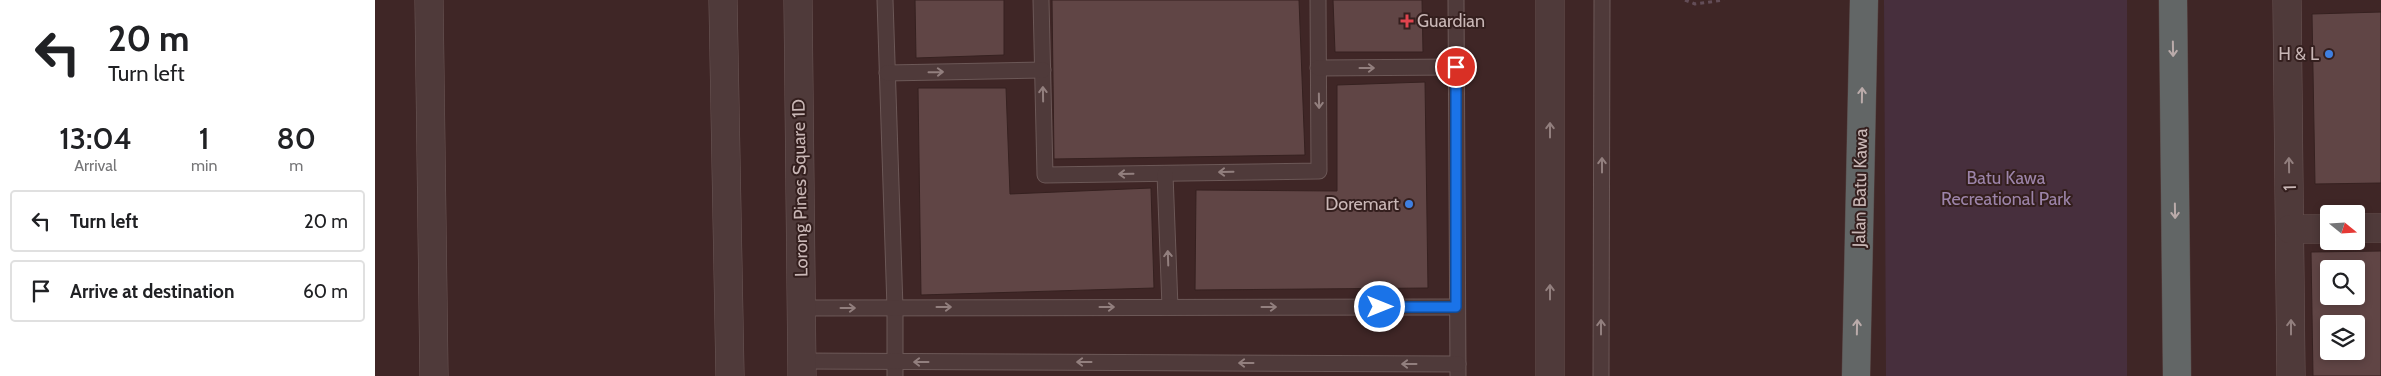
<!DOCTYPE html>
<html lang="en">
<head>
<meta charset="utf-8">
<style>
	body { margin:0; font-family:Cabin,sans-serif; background:#f2f2f2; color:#202124; height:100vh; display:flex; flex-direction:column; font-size:19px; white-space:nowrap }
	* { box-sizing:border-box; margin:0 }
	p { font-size:16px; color:#757577 }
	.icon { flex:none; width:28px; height:28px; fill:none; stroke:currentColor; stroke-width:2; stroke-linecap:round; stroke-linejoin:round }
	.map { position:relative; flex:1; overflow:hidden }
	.panel { display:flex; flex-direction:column; background:#fff; width:375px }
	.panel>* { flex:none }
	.hud { background:#fff; color:#202124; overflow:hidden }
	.needle { width:32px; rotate:108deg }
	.tools { position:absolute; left:1945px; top:205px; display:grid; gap:10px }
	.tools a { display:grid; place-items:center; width:45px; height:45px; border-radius:5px; background:#fff; box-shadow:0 2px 8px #0003; font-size:25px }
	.pin { position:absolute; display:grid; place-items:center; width:42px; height:42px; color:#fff; margin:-21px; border:2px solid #fff; border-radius:50%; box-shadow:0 1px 5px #0007 }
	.me { position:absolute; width:55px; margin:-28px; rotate:90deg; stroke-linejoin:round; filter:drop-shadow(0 0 4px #0008) }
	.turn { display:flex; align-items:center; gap:18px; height:105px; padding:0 25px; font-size:22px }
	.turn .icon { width:65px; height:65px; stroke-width:2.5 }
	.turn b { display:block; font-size:35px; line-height:42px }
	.eta { display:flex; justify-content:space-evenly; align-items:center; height:85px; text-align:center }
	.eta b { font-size:30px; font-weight:600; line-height:35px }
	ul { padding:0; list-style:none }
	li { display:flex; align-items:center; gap:15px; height:62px; margin:0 10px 8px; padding:0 15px; border:2px solid #e0e0e0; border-radius:5px }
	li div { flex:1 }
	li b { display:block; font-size:19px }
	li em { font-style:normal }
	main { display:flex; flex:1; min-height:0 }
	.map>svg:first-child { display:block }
</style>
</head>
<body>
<main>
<section class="panel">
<div class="hud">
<div class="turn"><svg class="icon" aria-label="left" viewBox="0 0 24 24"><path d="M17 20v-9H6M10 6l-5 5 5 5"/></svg><div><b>20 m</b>Turn left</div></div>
</div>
<div class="eta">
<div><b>13:04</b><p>Arrival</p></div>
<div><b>1</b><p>min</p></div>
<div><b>80</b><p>m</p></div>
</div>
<ul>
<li><svg class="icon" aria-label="left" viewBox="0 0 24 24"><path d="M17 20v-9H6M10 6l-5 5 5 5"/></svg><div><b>Turn left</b></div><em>20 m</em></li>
<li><svg class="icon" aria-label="arrive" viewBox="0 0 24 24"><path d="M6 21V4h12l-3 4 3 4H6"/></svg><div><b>Arrive at destination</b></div><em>60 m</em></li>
</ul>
</section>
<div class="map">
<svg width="2006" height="376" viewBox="0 0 2006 376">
	<rect width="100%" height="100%" fill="#3f2626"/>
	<polygon fill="#472f3d" points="1509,0 1752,0 1752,376 1511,376"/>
	<g fill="#604545" stroke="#362120" fill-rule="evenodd">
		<polygon points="540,0 629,0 629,55 541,58"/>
		<polygon points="677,0 924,0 930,155 679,159"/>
		<polygon points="958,0 1047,0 1048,52 960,52"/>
		<polygon points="2006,12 2006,183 1940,184 1937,14"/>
		<polygon points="1050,82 1053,288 820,290 821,190 962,191 962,85"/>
		<polygon points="543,88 631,88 635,194 776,188 779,288 546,295"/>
		<path d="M 2006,251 L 2006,376 L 1938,376 L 1936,252 ZM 1954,269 L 1981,269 L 1981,296 L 1954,296 ZM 1954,324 L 1981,324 L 1981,351 L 1954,351 Z"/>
	</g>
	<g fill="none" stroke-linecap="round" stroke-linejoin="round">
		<g stroke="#6c5857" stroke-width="17">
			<g id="service">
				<polyline points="510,0 520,308 520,376"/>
				<polyline points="666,0 670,175 944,171 943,0"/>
				<polyline points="1081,0 1083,376"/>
				<polyline points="943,68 1081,67"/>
				<polyline points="512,73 668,70"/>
				<polyline points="790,174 795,307"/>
				<polyline points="426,308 1081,307"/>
				<polyline points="426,361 1083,364"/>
				<polyline points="1226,376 1227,0"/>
			</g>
		</g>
		<g stroke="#6c5857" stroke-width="29">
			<g id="minor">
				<polyline points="54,0 59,376"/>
				<polyline points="348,0 355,376"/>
				<polyline points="423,0 427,376"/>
				<polyline points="1175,0 1175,376"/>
				<polyline points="1912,0 1916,376"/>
				<polyline points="1981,228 2006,228"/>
				<polyline points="1915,229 1954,229"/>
			</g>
		</g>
		<g stroke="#564241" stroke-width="29">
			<g id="trunk">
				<polyline points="1798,0 1802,376"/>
				<polyline points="1481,376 1489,0"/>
			</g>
		</g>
		<polyline stroke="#634d57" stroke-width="3" stroke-dasharray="4 4" stroke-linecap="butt" points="1310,0 1320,4 1349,0"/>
		<use href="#service" stroke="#4f3a3a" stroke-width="15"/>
		<use href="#minor" stroke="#4f3a3a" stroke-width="28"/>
		<use href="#trunk" stroke="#626666" stroke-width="28"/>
	</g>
	<defs><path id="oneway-shaft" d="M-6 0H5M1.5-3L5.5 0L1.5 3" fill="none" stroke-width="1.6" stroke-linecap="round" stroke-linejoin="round" transform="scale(1.25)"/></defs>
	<g stroke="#baabaa">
		<use href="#oneway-shaft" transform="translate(1798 49) rotate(89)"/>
		<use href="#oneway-shaft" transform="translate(1487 95) rotate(-89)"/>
		<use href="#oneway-shaft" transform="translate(1800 211) rotate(89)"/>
		<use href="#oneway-shaft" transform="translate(1482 327) rotate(-89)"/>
	</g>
	<g stroke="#927f7e">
		<use href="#oneway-shaft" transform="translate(992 68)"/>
		<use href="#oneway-shaft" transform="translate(561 72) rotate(-1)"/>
		<use href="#oneway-shaft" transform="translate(668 94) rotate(-91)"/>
		<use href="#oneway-shaft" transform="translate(944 101) rotate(89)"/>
		<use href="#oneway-shaft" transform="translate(1175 130) rotate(-90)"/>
		<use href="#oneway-shaft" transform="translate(1227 165) rotate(-90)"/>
		<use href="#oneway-shaft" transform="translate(1914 165) rotate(-91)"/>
		<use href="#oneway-shaft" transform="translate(851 172) rotate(179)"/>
		<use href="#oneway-shaft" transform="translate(751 174) rotate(179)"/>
		<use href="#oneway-shaft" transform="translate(793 258) rotate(-92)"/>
		<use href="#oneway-shaft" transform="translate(1175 292) rotate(-90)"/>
		<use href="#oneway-shaft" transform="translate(569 307)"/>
		<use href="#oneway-shaft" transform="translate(732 307)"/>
		<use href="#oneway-shaft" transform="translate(894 307)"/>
		<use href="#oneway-shaft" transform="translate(473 308)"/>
		<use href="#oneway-shaft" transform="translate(1226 327) rotate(-90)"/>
		<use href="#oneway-shaft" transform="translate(1916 327) rotate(-90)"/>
		<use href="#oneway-shaft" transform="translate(546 362) rotate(-180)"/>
		<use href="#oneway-shaft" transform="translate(709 362) rotate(-180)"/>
		<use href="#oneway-shaft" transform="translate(871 363) rotate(-180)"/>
		<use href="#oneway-shaft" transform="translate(1034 364) rotate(-180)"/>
	</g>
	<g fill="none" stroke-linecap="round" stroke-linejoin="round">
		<g stroke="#114b97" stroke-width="12">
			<polyline id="route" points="1005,307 1081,307 1081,67"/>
		</g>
		<use href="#route" stroke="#1a73e8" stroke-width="9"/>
	</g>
	<path fill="#e0444e" stroke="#341f1e" stroke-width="2" d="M1029.5 13.5h5v5h5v5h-5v5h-5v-5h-5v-5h5z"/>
	<g fill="#3f7fe0" stroke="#341f1e" stroke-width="2">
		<circle cx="1954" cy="54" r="5"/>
		<circle cx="1034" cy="204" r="5"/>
	</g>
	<g text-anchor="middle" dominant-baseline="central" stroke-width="4" stroke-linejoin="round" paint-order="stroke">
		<g font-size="18" fill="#c9b7b6" stroke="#341f1e" text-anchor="end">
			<text x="1042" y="21" text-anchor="start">Guardian</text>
			<text x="1944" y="54">H &amp; L</text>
			<text x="1024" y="204">Doremart</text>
		</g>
		<g font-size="18" fill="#9c84a9" stroke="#341f1e">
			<text x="1631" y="178">Batu Kawa<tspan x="1631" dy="21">Recreational Park</tspan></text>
		</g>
		<g font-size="18" fill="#c9b7b6" stroke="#341f1e">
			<text transform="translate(425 188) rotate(-91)">Lorong Pines Square 1D</text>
			<text transform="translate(1485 188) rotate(-89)">Jalan Batu Kawa</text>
			<text transform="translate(1915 188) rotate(-91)">1</text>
		</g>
	</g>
</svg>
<div class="tools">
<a><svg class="needle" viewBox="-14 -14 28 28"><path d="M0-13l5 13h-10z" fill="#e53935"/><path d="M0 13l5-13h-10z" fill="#757577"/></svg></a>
<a><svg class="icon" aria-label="search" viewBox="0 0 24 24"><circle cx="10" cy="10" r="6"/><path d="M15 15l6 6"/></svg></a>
<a><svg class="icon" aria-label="layers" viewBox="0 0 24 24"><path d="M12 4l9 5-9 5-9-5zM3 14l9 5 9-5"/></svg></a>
</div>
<div class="pin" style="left:1081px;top:67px;background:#d93025"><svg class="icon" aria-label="arrive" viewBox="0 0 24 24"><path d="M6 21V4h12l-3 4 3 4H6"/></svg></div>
<svg class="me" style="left:1005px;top:307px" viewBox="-20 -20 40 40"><circle r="17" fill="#1a73e8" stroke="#fff" stroke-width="3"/><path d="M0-11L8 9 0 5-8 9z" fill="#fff"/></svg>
</div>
</main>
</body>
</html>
